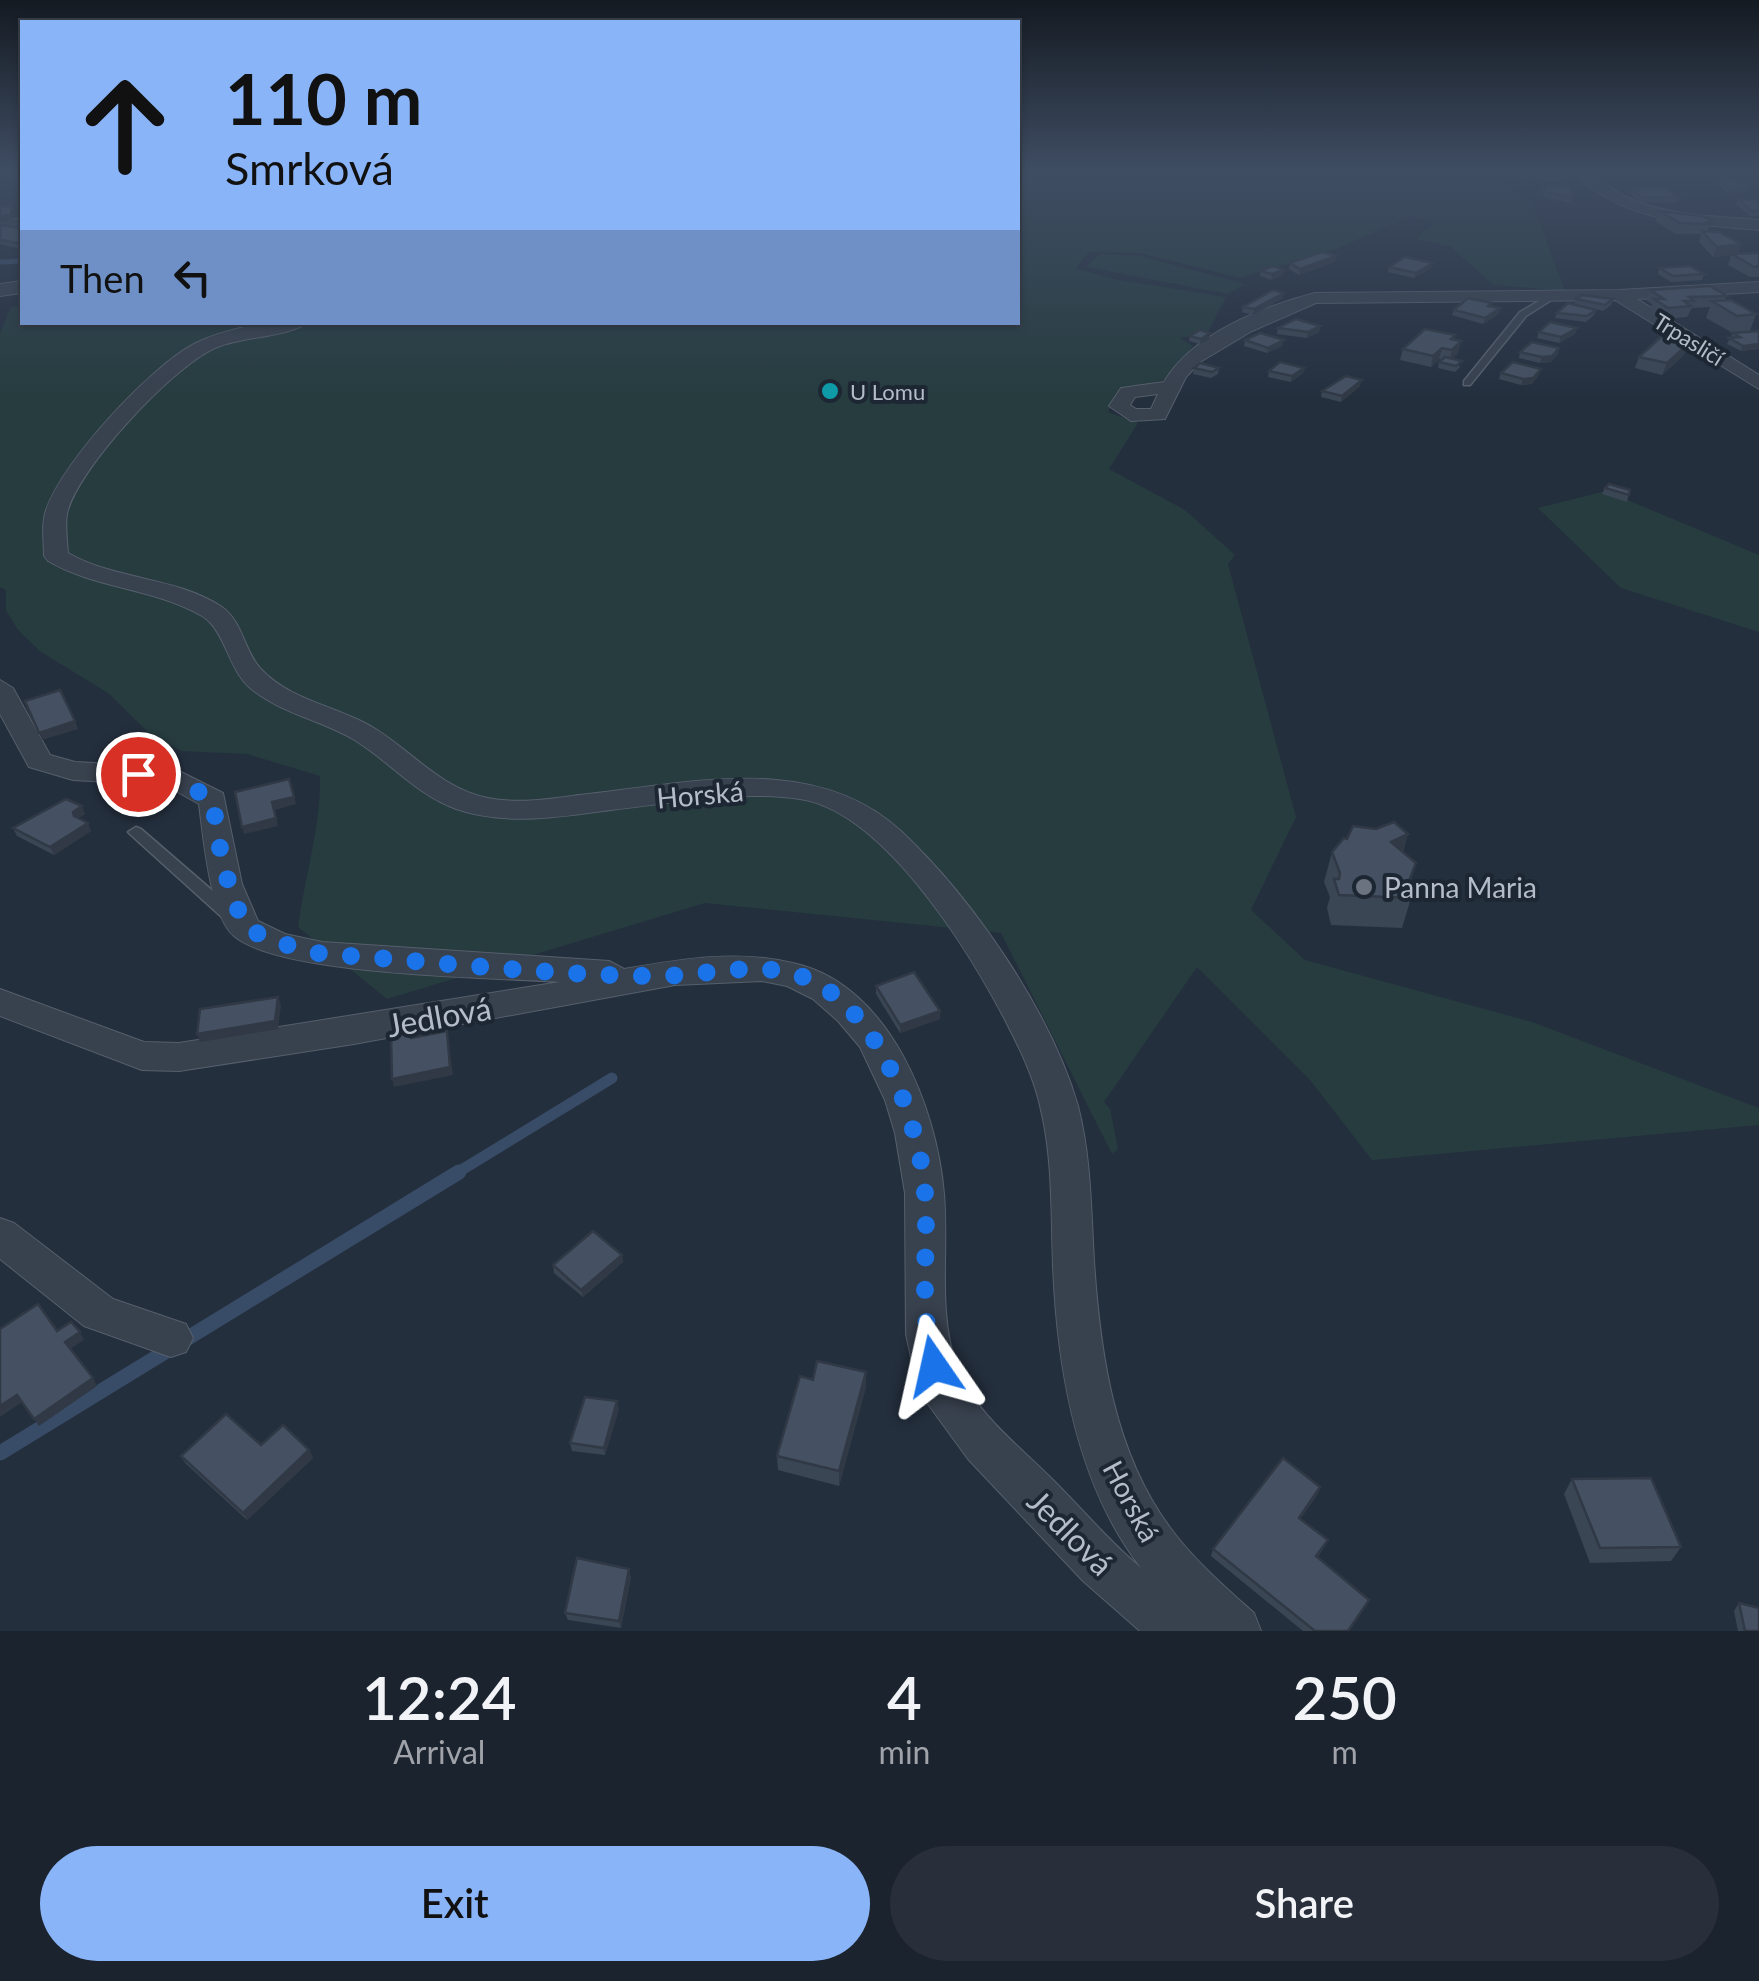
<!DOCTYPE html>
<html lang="en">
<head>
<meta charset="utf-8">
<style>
	body { margin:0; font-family:Lato,sans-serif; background:#282f3a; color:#f1f3f6; height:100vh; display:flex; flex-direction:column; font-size:38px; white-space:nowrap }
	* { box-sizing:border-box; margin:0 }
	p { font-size:32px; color:#a0a4aa }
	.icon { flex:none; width:55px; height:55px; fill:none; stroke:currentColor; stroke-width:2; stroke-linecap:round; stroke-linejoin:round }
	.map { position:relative; height:1631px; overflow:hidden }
	.sheet { display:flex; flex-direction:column; background:#1b232e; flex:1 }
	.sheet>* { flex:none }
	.hud { position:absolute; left:20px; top:20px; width:1000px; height:305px; border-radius:0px; box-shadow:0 2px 8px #0004,0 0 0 2px #39404a; background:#8ab4f8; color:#111; overflow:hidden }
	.pin { position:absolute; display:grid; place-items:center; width:85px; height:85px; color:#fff; margin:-42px; border:5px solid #fff; border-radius:50%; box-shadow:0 2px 10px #0007 }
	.me { position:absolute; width:110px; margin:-55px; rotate:349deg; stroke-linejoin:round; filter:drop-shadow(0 0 8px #0008) }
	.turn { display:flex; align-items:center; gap:35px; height:210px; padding:0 40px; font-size:45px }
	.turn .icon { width:130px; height:130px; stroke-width:2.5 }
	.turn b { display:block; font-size:70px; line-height:85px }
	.then { display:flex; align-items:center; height:95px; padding:0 40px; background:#0003; gap:20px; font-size:38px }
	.eta { display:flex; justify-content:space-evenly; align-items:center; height:170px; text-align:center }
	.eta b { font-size:60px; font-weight:600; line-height:70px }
	.button { display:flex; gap:20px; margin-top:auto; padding:20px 40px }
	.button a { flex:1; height:115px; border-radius:60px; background:#8ab4f8; color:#111; font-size:40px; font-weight:600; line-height:115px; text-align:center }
	.button a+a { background:#282f3a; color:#f1f3f6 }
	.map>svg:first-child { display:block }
</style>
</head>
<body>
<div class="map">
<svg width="1759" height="1631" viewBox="0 0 1759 1631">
	<rect width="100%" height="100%" fill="#242f3e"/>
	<g fill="#263c3f">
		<path d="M 1018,170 L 1484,170 L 1532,203 L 1565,291 L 1493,285 L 1450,246 L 1417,239 L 1434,221 L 1410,216 L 1336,249 L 1240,278 L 1139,253 L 1089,252 L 1076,268 L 1113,279 L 1226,297 L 1208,332 L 1180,338 L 1193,346 L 1166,379 L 1118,393 L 1108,412 L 1138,423 L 1109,469 L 1185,510 L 1235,555 L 1228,564 L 1296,817 L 1251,910 L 1305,960 L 1532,1022 L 1759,1108 L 1759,1125 L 1372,1160 L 1310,1080 L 1197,967 L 1104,1102 L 1110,1109 L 1118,1149 L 1112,1154 L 1001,933 L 705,903 L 387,999 L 298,927 C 305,876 321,827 320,776 L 247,754 L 181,751 L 152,736 L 108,693 L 41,652 L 18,630 L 6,610 L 6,590 L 0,587 L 0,333 L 11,307 L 22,305 L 22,322 L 1018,322 Z"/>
		<polygon points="1100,254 1140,256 1245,284 1228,294 1086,267"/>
		<polygon points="1606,491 1759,555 1759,632 1621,588 1538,508"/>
	</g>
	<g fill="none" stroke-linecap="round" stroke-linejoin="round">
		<polyline stroke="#394c67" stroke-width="5" points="0,262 22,261"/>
		<polyline stroke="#394c67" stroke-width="11" points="455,1174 612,1078"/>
		<polyline stroke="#394c67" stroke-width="15" points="0,1453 459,1172"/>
		<g stroke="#565f6c" stroke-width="3">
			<g id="service">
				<polygon points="1552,293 1559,295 1526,316 1470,385 1464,385 1464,381 1520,312"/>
				<polygon points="136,827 141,829 237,912 239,916 237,920 225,920 131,835 128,832"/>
			</g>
		</g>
		<g stroke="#565f6c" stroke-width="2">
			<g id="minor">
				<path d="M 1571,170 C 1593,169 1606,187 1626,197 C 1667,216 1715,216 1759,220 L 1759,230 C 1693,224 1620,222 1571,170 Z"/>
				<polygon points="0,219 22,219 22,227 0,229"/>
				<path d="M 1759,282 L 1759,292 L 1637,299 L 1759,375 L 1759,389 L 1615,300 L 1316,303 L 1252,331 L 1200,362 L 1186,377 L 1165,419 L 1131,421 L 1109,406 L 1121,388 L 1164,382 C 1192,334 1264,306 1315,293 L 1619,290 ZM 1158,394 L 1151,409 L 1136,409 L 1130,405 L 1135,397 Z"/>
				<path d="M 268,322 L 309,322 C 287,338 240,336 213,349 C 172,368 76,470 67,514 C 65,527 67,540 68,553 C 115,580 177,577 222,607 C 243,622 244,650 260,668 C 287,698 330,705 365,723 C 407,745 439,789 488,798 C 518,804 549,799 579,795 C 687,784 814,750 902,832 C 973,899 1051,1012 1078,1106 C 1091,1156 1091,1210 1094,1261 C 1100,1353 1114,1453 1171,1529 C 1194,1560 1225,1587 1254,1613 L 1261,1631 L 1140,1631 L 1083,1581 L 968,1459 L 928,1404 L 912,1362 L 906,1334 L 905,1193 L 895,1133 L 885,1100 L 860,1047 L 838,1021 L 813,999 L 787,986 L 762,981 L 675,985 L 354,1044 L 179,1071 L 142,1070 L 0,1016 L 0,989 L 144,1042 L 179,1043 L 560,982 C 492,977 281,976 234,936 C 210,916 203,835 199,804 L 165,785 L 73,780 L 29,767 L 0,714 L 0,680 L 13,688 L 50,755 L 75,762 L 171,767 L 223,793 L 242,884 L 258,921 L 285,934 L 322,942 L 609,961 L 624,969 C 681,959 740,949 797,964 C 890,987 937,1108 944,1194 C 949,1251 937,1312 957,1367 C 975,1414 1021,1447 1055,1482 C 1084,1511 1110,1542 1141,1568 C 1076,1484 1057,1368 1053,1265 C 1051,1214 1053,1160 1041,1110 C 1034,1076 1018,1045 1002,1014 C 966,946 882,811 800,799 C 738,790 672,803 611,810 C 559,817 507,826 456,809 C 417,795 391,763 356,741 C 322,720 280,714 249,687 C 228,668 225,630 202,616 C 154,588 96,589 48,561 L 44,556 C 44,541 41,524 46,510 C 63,461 149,368 194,344 C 217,332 244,327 268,322 Z"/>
				<polygon points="0,1218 14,1223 113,1299 186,1324 193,1338 186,1352 171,1357 84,1326 0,1259"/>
			</g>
		</g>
		<g stroke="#565f6c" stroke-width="2">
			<polygon id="tertiary" points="22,281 22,293 0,296 0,284"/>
		</g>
		<use href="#service" fill="#38414e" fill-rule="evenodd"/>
		<use href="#minor" fill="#38414e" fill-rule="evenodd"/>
		<use href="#tertiary" fill="#38414e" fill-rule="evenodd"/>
	</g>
	<g fill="#3b4654">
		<polygon points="1537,170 1563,177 1562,182 1540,181 1536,175"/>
		<polygon points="1701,170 1722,170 1721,174 1706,174"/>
		<polygon points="1714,176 1749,186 1747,190 1729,194 1713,181"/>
		<polygon points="1544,186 1572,198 1571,203 1544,197 1542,190"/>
		<polygon points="1632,188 1678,198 1676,203 1640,202 1630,193"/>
		<polygon points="1738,199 1759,200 1759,216 1750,216 1736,204"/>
		<polygon points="1659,211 1712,220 1707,232 1738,254 1759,253 1759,277 1750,277 1728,265 1731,255 1713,257 1699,242 1701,234 1676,234 1655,221"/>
		<polygon points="0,225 22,228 22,249 0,244"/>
		<polygon points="1335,262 1299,275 1289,269 1290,263"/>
		<polygon points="1433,263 1431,268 1414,278 1388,272 1389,267"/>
		<polygon points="1659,268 1704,274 1702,280 1671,282 1658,274"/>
		<polygon points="1284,270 1283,275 1271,280 1260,276 1260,271"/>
		<polygon points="1650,290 1727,296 1725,300 1756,314 1750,331 1731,332 1706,318 1710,307 1692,308 1687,317 1664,319 1650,310 1652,304 1646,300"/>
		<polygon points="1283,298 1253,315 1242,312 1243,307"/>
		<polygon points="1576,299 1613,299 1611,305 1603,311 1574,304"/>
		<polygon points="1492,303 1491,306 1499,314 1483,324 1452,315 1454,310"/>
		<polygon points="1596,310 1594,315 1586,322 1555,318 1557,313"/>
		<polygon points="1320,326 1319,332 1307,338 1277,334 1278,328"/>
		<polygon points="1577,328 1575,334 1559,343 1537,338 1539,332"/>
		<polygon points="1759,331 1759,349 1741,351 1727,344 1733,333"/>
		<polygon points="1455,335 1454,340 1458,353 1452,359 1460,367 1455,372 1438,368 1439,362 1442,360 1439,359 1431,367 1400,360 1403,349"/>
		<polygon points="1190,336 1209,339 1200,344 1189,341"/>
		<polygon points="1245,340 1282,346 1267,353 1244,346"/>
		<polygon points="1520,352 1558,354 1551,362 1540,363 1519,358"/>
		<polygon points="1684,355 1662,375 1635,368 1639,357"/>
		<polygon points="1194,368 1219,368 1218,374 1211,378 1193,374"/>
		<polygon points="1304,368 1303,373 1291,382 1268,377 1269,371"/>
		<polygon points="1501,373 1539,375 1532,384 1521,385 1499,379"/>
		<polygon points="1360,386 1341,402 1321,397 1322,391"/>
		<polygon points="1605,488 1630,490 1627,502 1602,494"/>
		<polygon points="85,814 78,818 91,831 54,855 17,836 13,828"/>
		<polygon points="1408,834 1403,852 1416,863 1408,889 1411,898 1402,928 1331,925 1327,908 1330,897 1324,882 1332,852 1347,839"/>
		<polygon points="876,986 940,1011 940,1019 900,1033 876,994"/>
		<polygon points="622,1255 623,1262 583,1297 554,1273 553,1265"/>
		<polygon points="813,1380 866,1387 839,1486 778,1470 777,1456"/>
		<polygon points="619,1409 605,1455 572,1451 570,1443"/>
		<polygon points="261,1445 309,1450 313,1458 247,1520 185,1463 181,1456"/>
		<polygon points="1572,1479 1681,1547 1671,1561 1590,1563 1564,1494"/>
		<polygon points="1318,1494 1300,1519 1328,1540 1318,1557 1365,1607 1349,1631 1303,1631 1211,1556 1213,1549"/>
		<polygon points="631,1577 621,1628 568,1620 565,1613"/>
		<polygon points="1739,1603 1759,1631 1738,1631 1734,1611"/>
	</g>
	<g fill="#303945">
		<polygon points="1749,186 1747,190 1729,194 1731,190"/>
		<polygon points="11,206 13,220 0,222 0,215"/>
		<polygon points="1741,244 1738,254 1713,257 1717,247"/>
		<polygon points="1336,256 1335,262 1299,275 1300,269"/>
		<polygon points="1433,263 1431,268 1414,278 1416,273"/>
		<polygon points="1284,270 1283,275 1271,280 1272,274"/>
		<polygon points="1284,293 1283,298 1253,315 1254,309"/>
		<polygon points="1500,308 1499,314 1483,324 1485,318"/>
		<polygon points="1320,326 1319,332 1307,338 1308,332"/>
		<polygon points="1577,328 1575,334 1559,343 1561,337"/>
		<polygon points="1210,333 1209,339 1200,344 1201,339"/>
		<polygon points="1284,340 1282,346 1267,353 1268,348"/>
		<polygon points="1461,341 1458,353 1449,362 1452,350"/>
		<polygon points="1688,344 1684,355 1662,375 1667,363"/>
		<polygon points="1759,344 1759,349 1741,351 1743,346"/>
		<polygon points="1442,348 1439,359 1431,367 1433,356"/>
		<polygon points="1559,348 1558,354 1551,362 1540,363 1542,357"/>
		<polygon points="1304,368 1303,373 1291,382 1292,376"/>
		<polygon points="1541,369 1539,375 1532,384 1521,385 1523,379"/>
		<polygon points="1362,380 1360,386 1341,402 1342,396"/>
		<polygon points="75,721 78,729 42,740 39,733"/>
		<polygon points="289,779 296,804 275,810 278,826 244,834 242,827 272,802"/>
		<polygon points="82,806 85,814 77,819 74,816 73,812"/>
		<polygon points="88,823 91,831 54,855 50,847"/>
		<polygon points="1408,834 1399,864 1391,842"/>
		<polygon points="278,997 281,1005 278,1029 200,1042 197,1034"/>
		<polygon points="940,1011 940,1019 900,1033 900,1025"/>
		<polygon points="447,1031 453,1075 394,1087 392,1079"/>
		<polygon points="622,1255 623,1262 583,1297 581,1290"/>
		<polygon points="80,1332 84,1340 70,1349 65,1342"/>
		<polygon points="866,1372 866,1387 839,1486 839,1471"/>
		<polygon points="93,1378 97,1386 39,1426 34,1419"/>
		<polygon points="17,1395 22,1402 0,1417 0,1406"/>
		<polygon points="617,1401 619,1409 605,1455 604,1448"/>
		<polygon points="309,1450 313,1458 247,1520 243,1513"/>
		<polygon points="1320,1487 1318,1494 1296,1525 1299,1518"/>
		<polygon points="629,1569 631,1577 621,1628 619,1621"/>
	</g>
	<g fill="#455162" stroke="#303945" stroke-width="2.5">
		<polygon points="1537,170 1559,171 1563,177 1541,176"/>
		<polygon points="1714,176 1730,176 1749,186 1731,190"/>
		<polygon points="1544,186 1570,187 1572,198 1545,192"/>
		<polygon points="1632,188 1666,188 1678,198 1641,197"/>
		<polygon points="1738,199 1759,200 1759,211 1751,211"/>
		<polygon points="11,206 11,215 0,216 0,207"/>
		<polygon points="1659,211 1701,216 1712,220 1707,222 1710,224 1680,223"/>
		<polygon points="0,225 22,228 22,244 0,240"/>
		<polygon points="1702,231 1719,232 1741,244 1717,247"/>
		<polygon points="1322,252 1336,256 1300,269 1290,263"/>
		<polygon points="1759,253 1759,266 1754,267 1732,254"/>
		<polygon points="1405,257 1433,263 1416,273 1389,267"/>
		<polygon points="1273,266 1284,270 1272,274 1260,271"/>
		<polygon points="1690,266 1704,274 1673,276 1659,268"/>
		<polygon points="1710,286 1727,296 1689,297 1694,301 1684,301 1691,306 1668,308 1654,299 1664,299 1650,290"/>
		<polygon points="1273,290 1284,293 1254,309 1243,307"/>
		<polygon points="1582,295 1613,299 1605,305 1576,299"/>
		<polygon points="1468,298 1492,303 1488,306 1500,308 1485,318 1454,310"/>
		<polygon points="1731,300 1756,314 1737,316 1712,301"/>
		<polygon points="1568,303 1596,310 1587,316 1557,313"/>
		<polygon points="1296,319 1320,326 1308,332 1278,328"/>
		<polygon points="1550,322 1577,328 1561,337 1539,332"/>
		<polygon points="1425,329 1455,335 1451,339 1461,341 1452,350 1442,348 1433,356 1403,349"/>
		<polygon points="1200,330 1210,333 1201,339 1190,336"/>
		<polygon points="1759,331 1759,344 1743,346 1729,338 1740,337 1733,333"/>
		<polygon points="1260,333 1284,340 1268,348 1245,340"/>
		<polygon points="1661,337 1688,344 1667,363 1639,357"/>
		<polygon points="1532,342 1559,348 1552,356 1542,357 1520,352"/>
		<polygon points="1445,357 1462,361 1456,366 1439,362"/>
		<polygon points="1280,362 1304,368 1292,376 1269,371"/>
		<polygon points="1513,362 1541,369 1533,378 1523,379 1501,373"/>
		<polygon points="1200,363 1219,368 1212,372 1194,368"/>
		<polygon points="1346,376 1362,380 1342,396 1322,391"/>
		<polygon points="1609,484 1630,490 1629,495 1605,488"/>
		<polygon points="60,690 75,721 39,733 25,701"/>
		<polygon points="289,779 294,797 272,802 276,818 242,827 235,792"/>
		<polygon points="66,799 82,806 73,812 74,816 88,823 50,847 13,828"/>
		<polygon points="1394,822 1408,834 1391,842 1416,863 1407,886 1411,898 1339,895 1334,879 1339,879 1340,873 1332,852 1344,838 1347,839 1353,826 1376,829"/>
		<polygon points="914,972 940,1011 900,1025 876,986"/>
		<polygon points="278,997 275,1021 197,1034 200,1009"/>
		<polygon points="447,1031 450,1067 392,1079 391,1036 410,1032 411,1038"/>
		<polygon points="593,1231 622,1255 581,1290 553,1265"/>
		<polygon points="38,1304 57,1331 71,1322 80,1332 65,1342 93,1378 34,1419 17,1395 0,1406 0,1329"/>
		<polygon points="817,1361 866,1372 839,1471 777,1456 800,1376 813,1380"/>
		<polygon points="585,1397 617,1401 604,1448 570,1443"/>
		<polygon points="226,1414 261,1445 283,1425 309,1450 243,1513 181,1456"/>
		<polygon points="1283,1458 1320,1487 1299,1518 1328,1540 1316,1556 1369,1600 1348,1631 1315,1631 1213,1549"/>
		<polygon points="1651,1478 1681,1547 1600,1548 1572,1479"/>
		<polygon points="577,1558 629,1569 619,1621 565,1613"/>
		<polygon points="1739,1603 1759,1608 1759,1631 1745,1631"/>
	</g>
	<linearGradient id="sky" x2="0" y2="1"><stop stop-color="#141a22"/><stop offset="0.43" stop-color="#3f4d63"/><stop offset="1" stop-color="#3f4d63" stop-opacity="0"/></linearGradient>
	<rect width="1759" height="398" fill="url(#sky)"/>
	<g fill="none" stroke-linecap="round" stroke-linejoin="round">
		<path stroke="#1a73e8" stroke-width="18" stroke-dasharray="0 32.4" d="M 138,774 L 171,776 L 213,800 C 218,847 226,885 246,928 L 276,942 L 322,954 C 432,961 544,975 654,976 C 708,977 768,955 818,984 C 877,1018 908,1098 921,1162 C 934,1228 915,1294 934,1366"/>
	</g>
	<circle fill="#0f9aa8" stroke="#1d2633" stroke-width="4" cx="830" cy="391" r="10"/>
	<circle fill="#6b7280" stroke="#1d2633" stroke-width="4" cx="1364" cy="887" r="10"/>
	<g text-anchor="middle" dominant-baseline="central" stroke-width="8" stroke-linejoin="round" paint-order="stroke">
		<g font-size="22" fill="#b4bcc9" stroke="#1d2633">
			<text transform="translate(1689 339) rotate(32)">Trpasličí</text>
		</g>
		<g font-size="22" fill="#b4bcc9" stroke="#1d2633" text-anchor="start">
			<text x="850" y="391">U Lomu</text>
		</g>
		<g font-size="28" fill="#b4bcc9" stroke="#1d2633">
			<text transform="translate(700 794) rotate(-5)">Horská</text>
			<text transform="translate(1132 1501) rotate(62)">Horská</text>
		</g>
		<g font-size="28" fill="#b4bcc9" stroke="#1d2633" text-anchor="start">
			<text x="1384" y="887">Panna Maria</text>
		</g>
		<g font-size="32" fill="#b4bcc9" stroke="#1d2633">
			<text transform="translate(439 1016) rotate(-10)">Jedlová</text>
			<text transform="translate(1071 1532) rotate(45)">Jedlová</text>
		</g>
	</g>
</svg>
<div class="pin" style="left:138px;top:774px;background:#d93025"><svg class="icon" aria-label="arrive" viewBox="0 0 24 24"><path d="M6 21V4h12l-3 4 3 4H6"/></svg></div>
<svg class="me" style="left:934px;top:1366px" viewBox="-20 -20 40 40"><path d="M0-17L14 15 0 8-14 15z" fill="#1a73e8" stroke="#fff" stroke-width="4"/></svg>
<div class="hud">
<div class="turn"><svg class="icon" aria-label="ahead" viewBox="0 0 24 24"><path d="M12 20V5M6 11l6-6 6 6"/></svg><div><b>110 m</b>Smrková</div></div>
<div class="then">Then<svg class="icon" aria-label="left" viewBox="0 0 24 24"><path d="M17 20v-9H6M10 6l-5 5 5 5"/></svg></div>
</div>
</div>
<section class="sheet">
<div class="eta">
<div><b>12:24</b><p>Arrival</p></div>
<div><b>4</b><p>min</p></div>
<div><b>250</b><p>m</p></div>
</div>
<div class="button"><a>Exit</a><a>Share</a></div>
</section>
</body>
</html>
